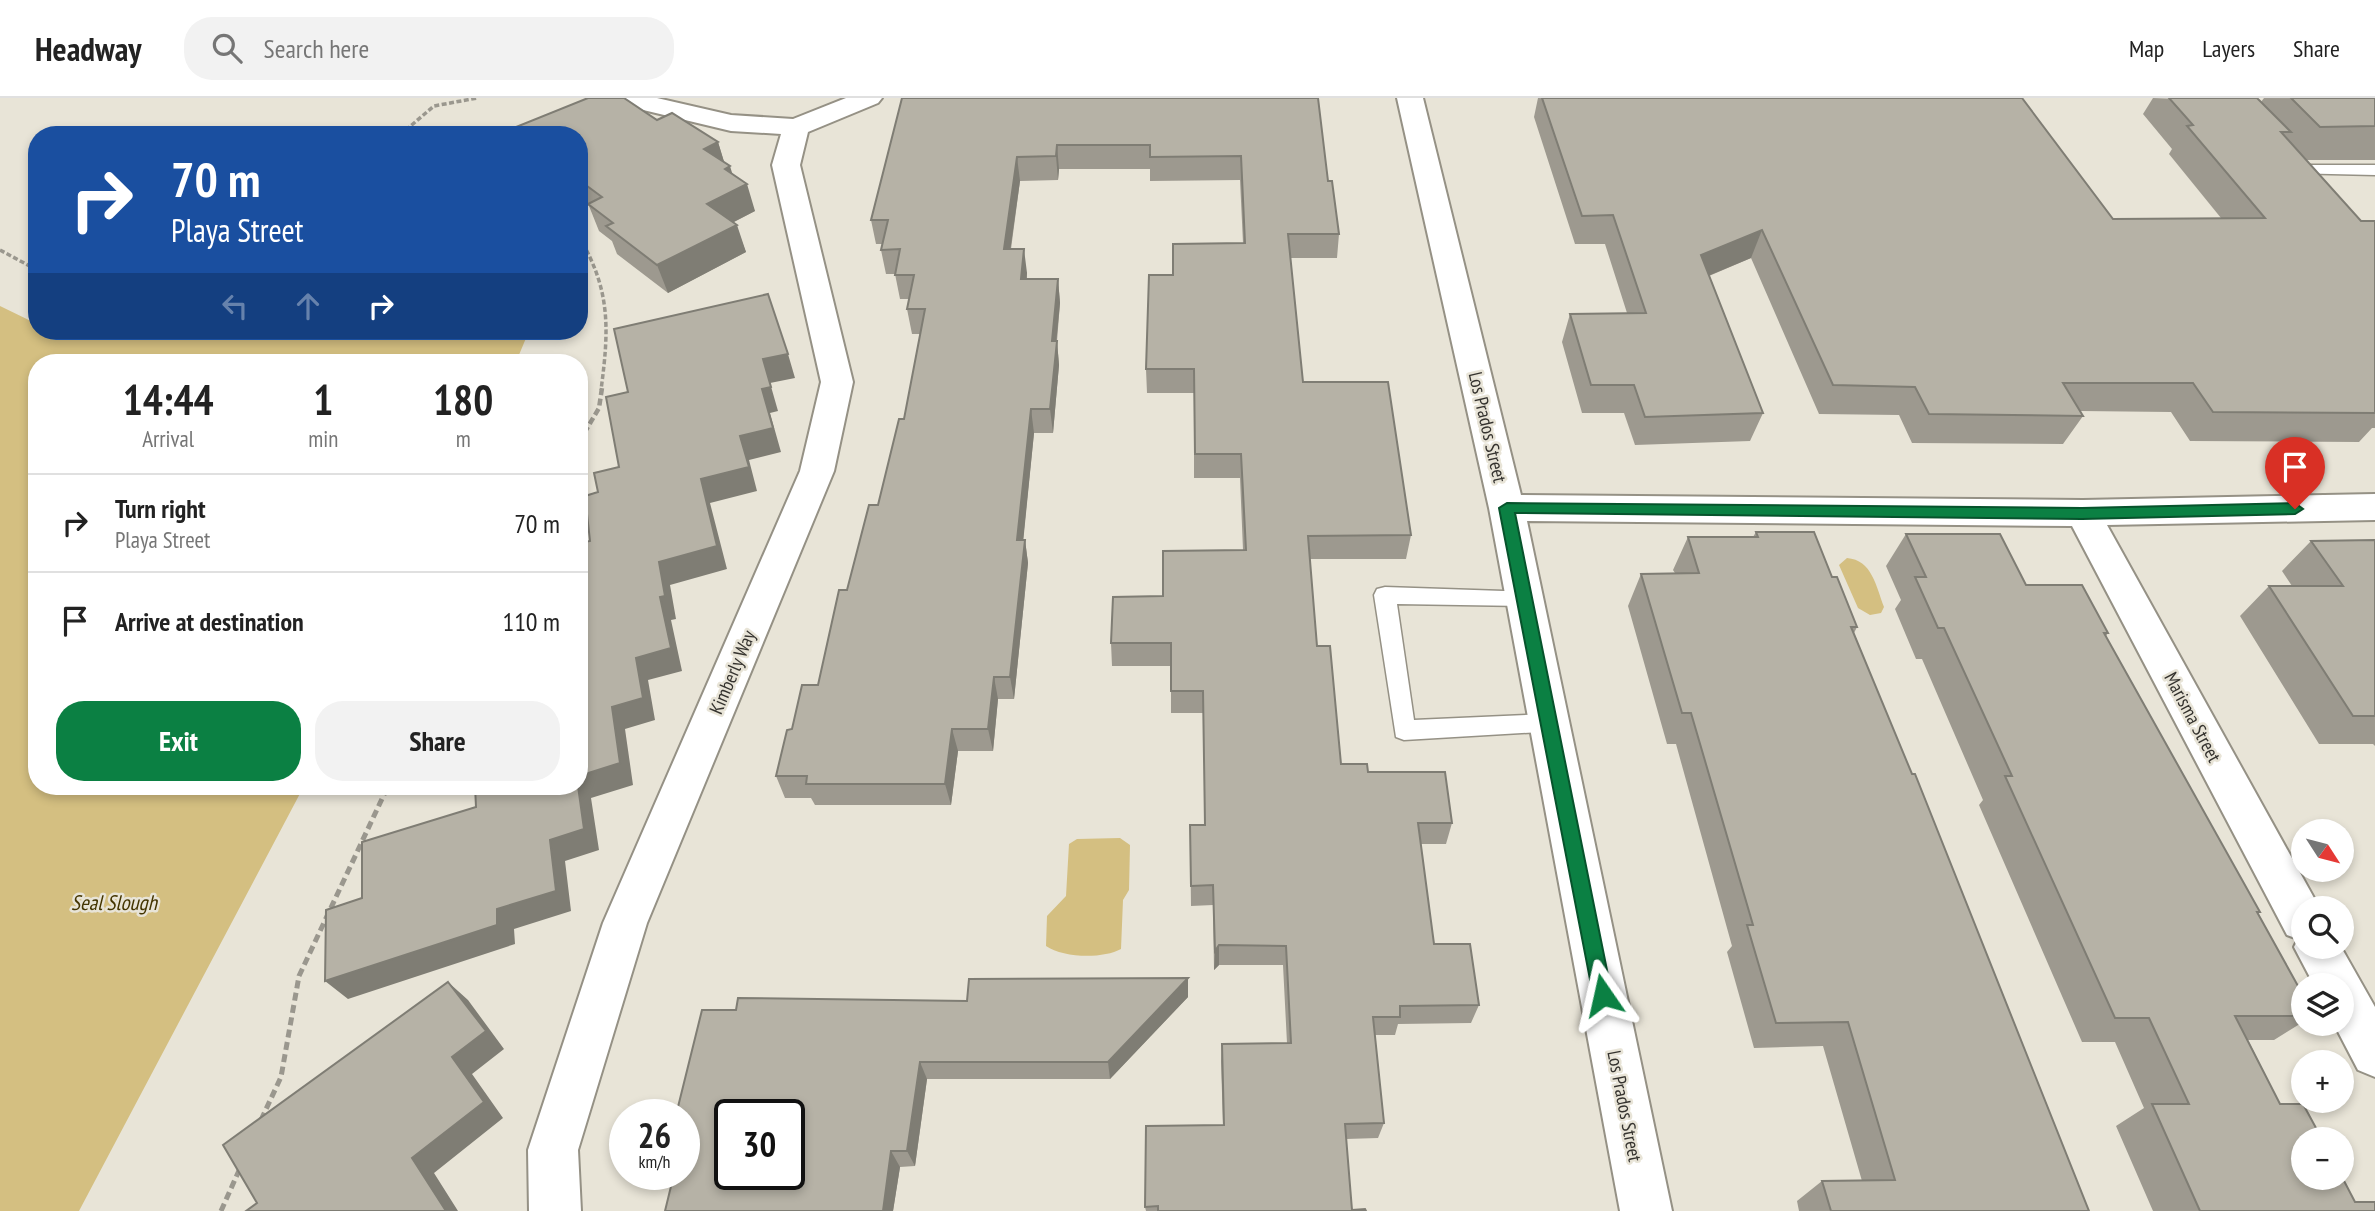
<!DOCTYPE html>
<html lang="en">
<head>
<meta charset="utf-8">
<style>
	body { margin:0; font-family:"PT Sans Narrow",sans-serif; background:#f2f2f2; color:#222; height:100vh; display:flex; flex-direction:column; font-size:26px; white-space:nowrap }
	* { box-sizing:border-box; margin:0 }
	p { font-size:23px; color:#767676 }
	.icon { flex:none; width:38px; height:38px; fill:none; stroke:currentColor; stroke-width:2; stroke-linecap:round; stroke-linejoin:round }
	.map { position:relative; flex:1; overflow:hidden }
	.panel { position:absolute; left:28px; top:256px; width:560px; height:441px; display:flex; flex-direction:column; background:#fff; border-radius:28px; box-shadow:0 4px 10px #0003 }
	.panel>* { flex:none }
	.banner { position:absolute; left:28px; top:28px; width:560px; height:214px; border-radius:28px; box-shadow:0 4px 10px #0003; background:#1a4fa0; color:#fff; overflow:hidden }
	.needle { width:46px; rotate:126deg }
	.fabs { position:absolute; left:2291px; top:721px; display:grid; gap:14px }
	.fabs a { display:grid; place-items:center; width:63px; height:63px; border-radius:50%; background:#fff; box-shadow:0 4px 10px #0003; font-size:35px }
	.speed { position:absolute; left:609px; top:1001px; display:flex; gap:14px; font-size:35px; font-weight:700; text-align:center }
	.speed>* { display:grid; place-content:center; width:91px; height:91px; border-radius:50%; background:#fff; box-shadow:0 4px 10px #0003; line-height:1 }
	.speed small { font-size:18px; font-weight:400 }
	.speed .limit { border:4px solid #111; border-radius:10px; background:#fff; color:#111 }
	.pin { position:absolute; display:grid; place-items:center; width:60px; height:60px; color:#fff; margin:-72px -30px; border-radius:50% 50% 50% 0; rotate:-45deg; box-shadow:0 0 7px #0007 }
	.pin .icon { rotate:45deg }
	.me { position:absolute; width:77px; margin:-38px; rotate:349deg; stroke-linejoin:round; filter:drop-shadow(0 0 5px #0008) }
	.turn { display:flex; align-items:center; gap:24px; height:147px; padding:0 28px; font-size:32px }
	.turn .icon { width:91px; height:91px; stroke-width:2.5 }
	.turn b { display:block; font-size:49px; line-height:60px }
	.lanes { display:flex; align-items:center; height:66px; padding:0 28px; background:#0003; justify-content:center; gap:35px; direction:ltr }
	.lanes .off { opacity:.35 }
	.eta { display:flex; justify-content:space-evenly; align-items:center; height:119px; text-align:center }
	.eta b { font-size:42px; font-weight:800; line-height:49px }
	.primary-button { display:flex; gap:14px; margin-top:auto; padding:14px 28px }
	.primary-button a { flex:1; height:80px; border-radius:28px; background:#0b8043; color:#fff; font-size:28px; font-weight:800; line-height:80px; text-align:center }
	.primary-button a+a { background:#f2f2f2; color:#222 }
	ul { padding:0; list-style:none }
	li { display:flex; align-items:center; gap:21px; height:98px; padding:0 28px; border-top:2px solid #e0e0e0 }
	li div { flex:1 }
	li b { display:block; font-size:26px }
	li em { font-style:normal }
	header { display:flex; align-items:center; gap:42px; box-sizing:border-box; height:98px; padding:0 35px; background:#fff; border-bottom:2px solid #e0e0e0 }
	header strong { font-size:33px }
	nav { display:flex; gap:38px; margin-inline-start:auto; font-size:24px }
	.search { width:490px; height:63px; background:#f2f2f2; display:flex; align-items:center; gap:18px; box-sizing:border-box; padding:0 24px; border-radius:28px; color:#767676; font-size:26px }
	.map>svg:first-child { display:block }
</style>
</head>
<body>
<header>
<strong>Headway</strong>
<div class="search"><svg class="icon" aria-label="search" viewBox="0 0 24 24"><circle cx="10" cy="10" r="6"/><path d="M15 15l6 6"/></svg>Search here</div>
<nav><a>Map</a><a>Layers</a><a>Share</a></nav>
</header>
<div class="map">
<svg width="2375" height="1113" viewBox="0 0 2375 1113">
	<rect width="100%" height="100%" fill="#e8e4d7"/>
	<g fill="#d4bf81">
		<polygon points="0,208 37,226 37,233 51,233 68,241 104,233 529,233 516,264 37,264 37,688 304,688 79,1113 0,1113"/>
		<path d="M 1847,460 C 1872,462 1876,488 1884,509 L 1881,515 L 1870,517 L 1858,510 L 1839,467 Z"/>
		<path d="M 1120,740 L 1130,747 L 1129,792 L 1123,802 L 1121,851 C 1103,861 1063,860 1046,848 L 1047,818 L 1066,798 L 1069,746 L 1077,741 Z"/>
	</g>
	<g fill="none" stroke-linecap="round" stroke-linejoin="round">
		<g stroke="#959185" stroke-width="3">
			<g id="lane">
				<polygon points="2293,67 2375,67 2375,77 2287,75 2285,72"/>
				<polygon points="1385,489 1532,494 1535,500 1532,506 1524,508 1397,506 1414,622 1549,616 1557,619 1561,626 1557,633 1404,642 1396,639 1374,497 1377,491"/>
			</g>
		</g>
		<g stroke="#959185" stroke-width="4">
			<g id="street">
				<polygon points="610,0 657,0 731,17 793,21 846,0 882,0 878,5 808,34 800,67 853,284 834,373 647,825 578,1052 581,1113 529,1113 528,1052 603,825 800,373 821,284 772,67 781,36 731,33 614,5"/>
				<polygon points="1397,0 1423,0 1521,397 2083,402 2375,396 2375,422 2107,427 2319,809 2303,810 2303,849 2341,849 2375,909 2375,979 2358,972 2334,926 2342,926 2342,887 2314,887 2294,849 2298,841 2287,837 2072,428 1527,423 1672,1113 1620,1113 1489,410"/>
			</g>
		</g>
		<g stroke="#9a978e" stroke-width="3.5" stroke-dasharray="5 2.5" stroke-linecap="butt">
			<polyline points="400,37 434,8 477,0"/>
			<path d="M 579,139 C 611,192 609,232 601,292"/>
			<polyline points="0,152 37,172"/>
		</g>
		<polyline stroke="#9a978e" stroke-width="4.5" stroke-dasharray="7 3.5" stroke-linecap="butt" points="579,344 599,310 602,290"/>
		<g stroke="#9a978e" stroke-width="5" stroke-dasharray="8 4.5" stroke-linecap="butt">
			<polyline points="261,1022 281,979 299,878 388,688"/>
			<polyline points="221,1113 241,1068"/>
		</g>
		<use href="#lane" fill="#fff" fill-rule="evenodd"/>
		<use href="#street" fill="#fff" fill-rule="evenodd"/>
	</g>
	<g fill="#9d998f">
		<polygon points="902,0 1318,0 1328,83 1339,136 1337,160 1290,160 1303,284 1411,437 1406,461 1310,461 1317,548 1341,666 1368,674 1452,725 1446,746 1420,746 1434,846 1479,907 1471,925 1398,926 1395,937 1375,937 1384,1025 1378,1040 1346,1041 1352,1112 1366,1113 1146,1113 1145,1109 1223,1027 1221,963 1222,946 1287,945 1283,867 1219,867 1214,872 1213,807 1191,808 1190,727 1205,727 1203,615 1171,615 1171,568 1112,568 1111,545 1163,498 1243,452 1240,380 1194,380 1194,295 1147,295 1146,271 1173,177 1243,145 1240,82 1150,83 1150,71 1059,71 1058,82 1020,83 1011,151 1027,175 1027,181 1058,181 1060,205 1057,243 1059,267 1053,335 1034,335 1023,442 1025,442 1028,465 1014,601 998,601 993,653 958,653 951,707 815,707 811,700 785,700 776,678 792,631 818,587 847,492 878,407 904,321 921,236 912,236 907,211 909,201 900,201 895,176 886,176 881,152 882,146 876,146 871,122"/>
		<polygon points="1538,0 2022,0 2113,121 2221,120 2169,56 2172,51 2143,16 2153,0 2261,4 2264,0 2375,0 2375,62 2306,62 2361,123 2375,123 2375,330 2372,330 2359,344 2190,343 2171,314 2080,313 2083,318 2063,346 1912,345 1899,317 1819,316 1751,160 1709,178 1763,315 1750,343 1635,347 1624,315 1582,315 1562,244 1570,216 1627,215 1605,146 1575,146 1534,19"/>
		<polygon points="657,22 718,44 724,64 755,113 734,124 746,154 668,195 617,156 612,143 599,133 589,108 579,101 579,37 513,37 511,31"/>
		<polygon points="1756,434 1832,479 1857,529 1854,535 2089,1113 1799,1113 1797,1103 1822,1083 1862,1083 1823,948 1754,950 1727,854 1732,848 1676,646 1667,646 1628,508 1641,476 1675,475 1673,472 1688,439 1753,439"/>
		<polygon points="1906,436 2026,487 2108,535 2106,538 2260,814 2258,815 2303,897 2303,924 2274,942 2248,942 2280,1006 2355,1104 2375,1113 2153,1113 2116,1028 2144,1010 2115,944 2082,944 1979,707 1983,702 1922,561 1916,561 1895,511 1901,502 1886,468"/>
		<polygon points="2375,442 2375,648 2373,646 2319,646 2240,518 2269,488 2292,488 2282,473 2311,443"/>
		<polygon points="1188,880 1188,899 1110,981 927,981 915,1068 900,1069 893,1113 665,1113 736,912 967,903"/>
	</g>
	<g fill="#7f7d74">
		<polygon points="718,44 726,70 730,68 737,91 747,86 755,113 716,133 707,106 704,51"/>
		<polygon points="1057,47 1059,71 1058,82 1056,58"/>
		<polygon points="1017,59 1020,83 1007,175 1004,151"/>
		<polygon points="737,127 746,154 668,195 657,167"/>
		<polygon points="1762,132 1751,160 1691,185 1701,157"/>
		<polygon points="1024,151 1027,175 1024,205 1021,181"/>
		<polygon points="1058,181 1060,205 1054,267 1052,243"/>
		<polygon points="1057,243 1059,267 1053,335 1050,311"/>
		<polygon points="788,256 795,280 770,285 778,313 770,315 781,354 749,362 757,393 710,405 727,471 670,487 676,521 671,522 682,573 648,582 655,622 625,631 633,687 591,700 599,752 565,763 571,813 514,831 515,846 348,901 325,883 497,811 550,742 579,688 579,678 636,560 660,499 659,464 701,381 740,338 762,291 763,261"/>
		<polygon points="1031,311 1034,335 1021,465 1017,442"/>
		<polygon points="1025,442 1028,465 1014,601 1010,579"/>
		<polygon points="994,579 998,601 993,653 988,631"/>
		<polygon points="952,631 958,653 951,707 945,686"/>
		<polygon points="1219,847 1219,867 1214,872 1215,853"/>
		<polygon points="1188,880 1188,899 1110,981 1108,964"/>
		<polygon points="448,884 468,902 504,951 472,976 503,1020 434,1075 458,1113 446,1113 412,1060"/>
		<polygon points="920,964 927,981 915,1068 907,1053"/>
		<polygon points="891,1053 900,1069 893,1113 883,1113"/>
	</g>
	<g fill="#b6b2a6" stroke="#7f7d74" stroke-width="2" fill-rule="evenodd">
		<polygon points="588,0 624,0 657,22 672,15 718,44 704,51 730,68 725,71 747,86 707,106 737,127 657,167 606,128 613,125 588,106 602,99 579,82 579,37 519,37 511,31"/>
		<polygon points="902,0 1318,0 1328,83 1332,83 1339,136 1288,136 1303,284 1388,284 1411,437 1308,438 1317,548 1330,548 1341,666 1367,666 1368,674 1445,674 1452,725 1418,725 1434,846 1470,846 1479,907 1400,908 1400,919 1373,919 1384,1025 1345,1026 1352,1112 1365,1111 1366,1113 1158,1113 1158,1108 1145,1109 1146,1028 1224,1027 1222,946 1291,945 1286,848 1219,847 1215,853 1213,787 1191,788 1190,727 1205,727 1203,593 1171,593 1171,545 1111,545 1113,499 1163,498 1163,453 1246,452 1241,356 1195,356 1194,271 1146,271 1149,177 1173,177 1173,146 1245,145 1241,58 1150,59 1150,47 1057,47 1056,58 1017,59 1004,151 1024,151 1021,181 1058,181 1052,243 1057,243 1050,311 1031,311 1017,442 1025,442 1010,579 994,579 988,631 952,631 945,686 806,686 807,678 776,678 787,632 792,631 802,587 818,587 839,492 847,492 869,407 878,407 899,321 904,321 925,211 907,211 914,177 895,177 900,151 881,152 888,122 871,122"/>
		<polygon points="1542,0 2022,0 2113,121 2265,120 2187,28 2193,27 2169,0 2257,0 2291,34 2281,34 2361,123 2375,123 2375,315 2213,314 2193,285 2063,285 2083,318 1929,316 1915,289 1833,287 1762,132 1701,157 1763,315 1645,319 1634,287 1591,287 1570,216 1646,215 1613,117 1582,118"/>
		<polygon points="2291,0 2375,0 2375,28 2320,29"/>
		<polygon points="768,196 788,256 763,261 771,289 762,291 773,330 740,338 749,369 701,381 717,448 659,464 665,498 660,499 671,550 636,560 643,600 612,609 620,665 579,678 579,445 590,443 585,398 598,394 594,375 619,369 606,299 628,294 614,231"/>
		<polygon points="1756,434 1814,434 1832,479 1837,479 1857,529 1851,529 1912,676 1915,676 2089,1113 1831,1113 1822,1083 1895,1082 1848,924 1776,925 1747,827 1753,827 1691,615 1682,615 1641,476 1699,475 1688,439 1758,439"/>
		<polygon points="1906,436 2000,436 2026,487 2082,487 2108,535 2104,535 2260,814 2257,814 2303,897 2303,918 2235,918 2280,1006 2303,1006 2322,1041 2303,1041 2303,1080 2342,1080 2342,1079 2355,1104 2375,1104 2375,1113 2200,1113 2152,1006 2189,1006 2149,920 2115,920 2005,678 2012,678 1944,530 1938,530 1915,479 1926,479"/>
		<polygon points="2375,442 2375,618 2353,618 2269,488 2343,488 2311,443"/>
		<polygon points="475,688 578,688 584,731 550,742 556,793 497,811 497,827 325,883 326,812 362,800 362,744 476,709"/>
		<path d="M 1188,880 L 1108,964 L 920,964 L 907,1053 L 891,1053 L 883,1113 L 665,1113 L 674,1076 L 684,1076 L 684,1017 L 676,1017 L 702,912 L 736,912 L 738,900 L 967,903 L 969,881 ZM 730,1017 L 789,1017 L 789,1076 L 730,1076 Z"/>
		<polygon points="448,884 486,933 452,959 484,1004 412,1060 446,1113 246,1113 257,1105 223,1047"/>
	</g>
	<polygon fill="#0b8043" stroke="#07532c" stroke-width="2" points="1507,405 2082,410 2295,405 2303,411 2295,416 2082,421 1515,415 1612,897 1610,903 1603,906 1596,903 1593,897 1499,410"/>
	<g text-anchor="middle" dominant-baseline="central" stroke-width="5" stroke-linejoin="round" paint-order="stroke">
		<g font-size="19" fill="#35332f" stroke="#e8e4d7">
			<text transform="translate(1488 329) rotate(77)">Los Prados Street</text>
			<text transform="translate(732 574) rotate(-67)">Kimberly Way</text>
			<text transform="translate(2193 619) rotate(62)">Marisma Street</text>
			<text transform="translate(1625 1008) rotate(79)">Los Prados Street</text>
		</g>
		<g font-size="21" font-style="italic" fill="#443501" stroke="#e8e4d7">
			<text x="114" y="804">Seal Slough</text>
		</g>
	</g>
</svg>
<div class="fabs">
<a><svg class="needle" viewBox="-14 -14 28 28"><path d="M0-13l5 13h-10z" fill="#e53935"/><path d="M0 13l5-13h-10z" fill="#767676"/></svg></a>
<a><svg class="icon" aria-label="search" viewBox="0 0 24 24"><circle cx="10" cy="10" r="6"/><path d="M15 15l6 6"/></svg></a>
<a><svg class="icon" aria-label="layers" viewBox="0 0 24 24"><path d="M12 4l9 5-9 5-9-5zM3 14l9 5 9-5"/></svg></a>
<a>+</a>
<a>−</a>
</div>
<div class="speed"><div>26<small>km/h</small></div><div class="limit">30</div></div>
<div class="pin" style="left:2295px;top:411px;background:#d93025"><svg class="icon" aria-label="arrive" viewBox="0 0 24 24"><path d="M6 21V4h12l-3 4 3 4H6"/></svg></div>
<svg class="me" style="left:1603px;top:897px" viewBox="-20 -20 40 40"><path d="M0-17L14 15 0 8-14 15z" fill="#0b8043" stroke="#fff" stroke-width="4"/></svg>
<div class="banner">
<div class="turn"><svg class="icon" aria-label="right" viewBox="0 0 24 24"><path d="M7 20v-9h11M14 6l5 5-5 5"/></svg><div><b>70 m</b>Playa Street</div></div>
<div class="lanes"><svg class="icon off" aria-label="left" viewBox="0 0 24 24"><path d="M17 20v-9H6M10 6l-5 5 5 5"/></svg><svg class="icon off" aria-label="ahead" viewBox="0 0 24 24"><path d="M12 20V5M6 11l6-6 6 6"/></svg><svg class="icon" aria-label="right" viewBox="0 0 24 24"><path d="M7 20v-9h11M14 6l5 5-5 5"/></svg></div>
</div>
<section class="panel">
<div class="eta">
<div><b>14:44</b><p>Arrival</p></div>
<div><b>1</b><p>min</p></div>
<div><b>180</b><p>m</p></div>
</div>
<ul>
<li><svg class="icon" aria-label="right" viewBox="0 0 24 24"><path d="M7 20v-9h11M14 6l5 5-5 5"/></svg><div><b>Turn right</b><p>Playa Street</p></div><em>70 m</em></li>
<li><svg class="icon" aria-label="arrive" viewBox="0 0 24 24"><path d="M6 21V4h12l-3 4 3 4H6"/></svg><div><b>Arrive at destination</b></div><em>110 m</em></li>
</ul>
<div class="primary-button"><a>Exit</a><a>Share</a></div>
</section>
</div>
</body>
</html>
